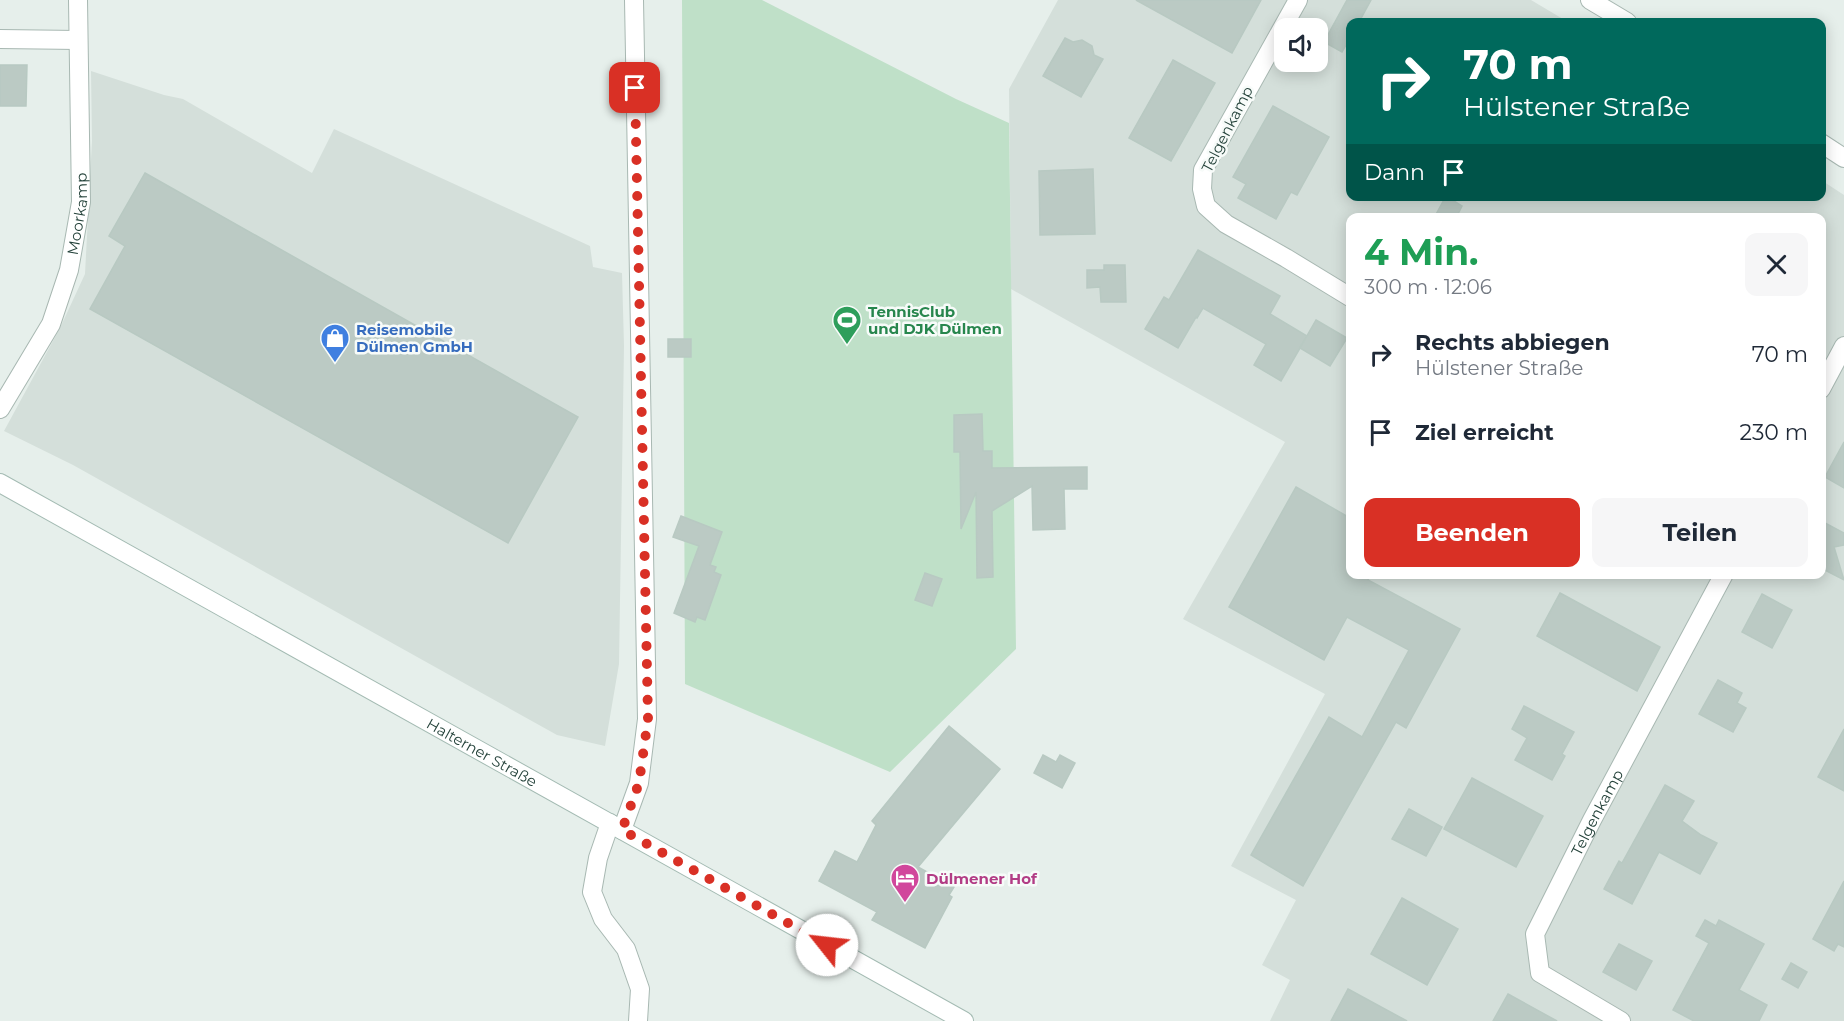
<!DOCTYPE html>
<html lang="de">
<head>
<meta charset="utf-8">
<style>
	body { margin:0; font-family:Montserrat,sans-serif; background:#f6f6f7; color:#1f2937; height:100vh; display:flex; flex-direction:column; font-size:22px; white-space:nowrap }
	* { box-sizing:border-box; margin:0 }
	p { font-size:20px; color:#747a83 }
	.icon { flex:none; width:33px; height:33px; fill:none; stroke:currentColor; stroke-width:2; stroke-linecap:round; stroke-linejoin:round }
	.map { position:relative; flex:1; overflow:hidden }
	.drawer { position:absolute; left:1346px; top:213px; width:480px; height:366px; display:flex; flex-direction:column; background:#fff; border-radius:12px; box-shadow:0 3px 15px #0003 }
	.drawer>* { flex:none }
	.guide { position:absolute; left:1346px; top:18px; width:480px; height:183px; border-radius:12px; box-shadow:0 3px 15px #0003; background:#00695c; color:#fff; overflow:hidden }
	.tools { position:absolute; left:1274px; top:18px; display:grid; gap:12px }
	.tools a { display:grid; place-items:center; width:54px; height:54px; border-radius:12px; background:#fff; box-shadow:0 3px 15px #0003; font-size:30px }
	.pin { position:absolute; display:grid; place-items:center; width:51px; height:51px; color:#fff; margin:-26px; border-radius:12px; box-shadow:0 3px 9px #0006 }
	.me { position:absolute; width:66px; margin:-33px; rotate:299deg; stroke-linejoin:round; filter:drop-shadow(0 0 4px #0008) }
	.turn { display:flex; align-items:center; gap:21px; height:126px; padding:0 18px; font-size:27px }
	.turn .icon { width:78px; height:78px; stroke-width:2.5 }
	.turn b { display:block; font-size:42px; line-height:51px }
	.then { display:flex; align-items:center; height:57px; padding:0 18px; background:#0003; gap:12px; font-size:22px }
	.round { display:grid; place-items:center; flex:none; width:63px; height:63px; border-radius:12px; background:#f6f6f7 }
	.summary { display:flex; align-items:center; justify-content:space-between; height:102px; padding:0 18px }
	h1 { font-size:36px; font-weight:700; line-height:45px; color:#1e9e55 }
	.button { display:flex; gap:12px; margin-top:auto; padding:12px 18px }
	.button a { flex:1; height:69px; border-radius:12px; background:#d93025; color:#fff; font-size:24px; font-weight:700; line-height:69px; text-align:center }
	.button a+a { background:#f6f6f7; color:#1f2937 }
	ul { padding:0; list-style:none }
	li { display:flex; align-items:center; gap:18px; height:78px; padding:0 18px }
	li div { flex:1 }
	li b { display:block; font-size:22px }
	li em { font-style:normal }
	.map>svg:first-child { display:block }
</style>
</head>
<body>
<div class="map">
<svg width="1844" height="1021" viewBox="0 0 1844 1021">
	<rect width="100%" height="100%" fill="#e6efeb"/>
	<g fill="#d4dfda" fill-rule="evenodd">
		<path d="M 1058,0 L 1531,0 L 1568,22 L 1350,22 L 1350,196 L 1821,196 L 1821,180 L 1844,195 L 1844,1021 L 1270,1021 L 1290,980 L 1262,965 L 1296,900 L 1231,866 L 1325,694 L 1183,619 L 1285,442 L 1011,289 L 1009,89 ZM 1284,28 L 1317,28 L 1317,62 L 1284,62 ZM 1350,218 L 1821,218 L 1821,574 L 1350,574 Z"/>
		<polygon points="91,71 164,95 183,99 312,173 334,129 590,246 593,267 622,273 624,346 619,664 605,746 557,735 73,465 4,431 60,328 85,274 92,141"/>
	</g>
	<polygon fill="#bfe0c8" points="682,0 762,0 956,99 1009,123 1016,649 890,772 685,684"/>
	<g fill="#bbcac4" stroke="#b8c9c2" stroke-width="1.5">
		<polygon points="1136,0 1261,0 1232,53"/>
		<polygon points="1347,0 1371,0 1359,22 1350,22 1350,38 1342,52 1324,42"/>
		<polygon points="1065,38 1073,42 1082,40 1092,46 1094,55 1103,59 1081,97 1043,76"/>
		<polygon points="1173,60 1215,83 1171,161 1129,138"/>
		<polygon points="0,65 27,65 26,106 0,106"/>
		<polygon points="1273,106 1329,137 1297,195 1291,192 1276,219 1238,198 1246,184 1233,177"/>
		<polygon points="1093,169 1095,234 1040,235 1039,171"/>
		<polygon points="145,173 578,417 508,543 90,309 125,246 109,236"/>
		<polygon points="1446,196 1462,206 1456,218 1434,218"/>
		<polygon points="1198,250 1280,296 1270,314 1307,336 1281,381 1254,365 1266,344 1203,308 1197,318 1196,317 1178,348 1145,329 1164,297 1169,300"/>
		<polygon points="1104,265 1125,265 1126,302 1101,302 1100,287 1087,288 1087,270 1104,270"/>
		<polygon points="1316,320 1347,338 1330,366 1300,348"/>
		<rect x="668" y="339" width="23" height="18"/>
		<polygon points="982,414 983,451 992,451 992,468 1087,467 1087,489 1064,489 1065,529 1033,530 1032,486 992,511 993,577 977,578 976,492 961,529 960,452 954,452 954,415"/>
		<polygon points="1844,442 1844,488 1825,477"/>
		<polygon points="1296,487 1350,518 1350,574 1371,574 1368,580 1460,629 1406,728 1396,722 1303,886 1251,855 1329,717 1362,737 1409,650 1347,617 1324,660 1229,607"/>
		<polygon points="681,516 722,532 710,565 716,567 714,572 721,575 705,620 697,617 695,622 674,613 699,546 673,537"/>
		<polygon points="1821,519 1824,519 1825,523 1844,533 1844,545 1834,547 1844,580 1821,568"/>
		<polygon points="925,573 942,579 932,606 915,600"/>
		<polygon points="1560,593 1660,647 1637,691 1537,636"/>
		<polygon points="1762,594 1792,610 1772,648 1742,632"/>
		<polygon points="1718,680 1742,693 1737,703 1746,708 1733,732 1699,714"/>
		<polygon points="1524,706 1574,732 1562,754 1565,756 1552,780 1515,760 1527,738 1512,729"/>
		<polygon points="949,726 1000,769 918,867 954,887 949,895 952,897 925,948 872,920 877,912 819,881 835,851 857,862 876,825 872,821"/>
		<polygon points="1844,729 1844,791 1818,777"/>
		<polygon points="1043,755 1056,762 1060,755 1075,763 1062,788 1034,773"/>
		<polygon points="1472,778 1543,816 1516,867 1444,829"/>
		<polygon points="1665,785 1694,801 1682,821 1701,835 1717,843 1700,874 1659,852 1632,904 1604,889 1619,861 1622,863"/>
		<polygon points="1409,809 1442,827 1426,856 1392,839"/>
		<polygon points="1844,881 1844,947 1838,944 1834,951 1813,939"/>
		<polygon points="1402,898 1458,929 1427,985 1371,954"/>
		<polygon points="1705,920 1716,926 1719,920 1764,944 1739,990 1767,1005 1759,1021 1694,1021 1673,1010 1709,943 1696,936"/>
		<polygon points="1619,944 1652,961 1636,990 1603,972"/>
		<polygon points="1791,963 1807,972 1798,988 1782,979"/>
		<polygon points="1348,989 1407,1021 1331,1021"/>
		<polygon points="1508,994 1557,1021 1493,1021"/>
	</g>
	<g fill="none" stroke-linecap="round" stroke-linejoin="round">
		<g stroke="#a8b8b2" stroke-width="20">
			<g id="minor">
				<polyline points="1298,0 1203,170 1202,189 1206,206 1226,224 1286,258 1350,297"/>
				<polyline points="1590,0 1627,22"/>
				<polyline points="0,39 78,40"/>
				<polyline points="1821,143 1844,158"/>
				<polyline points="1821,389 1844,346"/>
				<path id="s1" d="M 0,409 L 51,324 L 69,270 L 81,202 L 78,0"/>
				<polyline points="610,823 598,858 592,892 603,919 626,949 640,989 638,1021"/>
				<path id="s2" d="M 1621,1021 L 1540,973 L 1535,934 L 1592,820 L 1724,574"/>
			</g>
		</g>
		<g stroke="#a8b8b2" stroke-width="20">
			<polyline id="tertiary" points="622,830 639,783 647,719 634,0"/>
		</g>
		<g stroke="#a4bbb3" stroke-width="20">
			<g id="secondary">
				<path id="s3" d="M 0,483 L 964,1021"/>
			</g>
		</g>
		<use href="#minor" stroke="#fff" stroke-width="18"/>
		<use href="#tertiary" stroke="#fff" stroke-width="18"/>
		<use href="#secondary" stroke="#fff" stroke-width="18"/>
	</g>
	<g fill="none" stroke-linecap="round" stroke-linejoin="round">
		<polyline stroke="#d93025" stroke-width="10" stroke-dasharray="0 18" points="635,88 648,719 639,783 622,830 827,945"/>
	</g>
	<defs>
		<g id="stadium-pin" transform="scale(1.5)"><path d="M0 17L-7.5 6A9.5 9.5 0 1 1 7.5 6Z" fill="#2e9e5b" stroke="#f7fbf9"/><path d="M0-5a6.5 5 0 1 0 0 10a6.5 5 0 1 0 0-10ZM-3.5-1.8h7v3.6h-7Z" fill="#fff"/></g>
		<g id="shop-pin" transform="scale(1.5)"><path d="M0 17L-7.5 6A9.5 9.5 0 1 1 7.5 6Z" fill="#3f7fe0" stroke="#f7fbf9"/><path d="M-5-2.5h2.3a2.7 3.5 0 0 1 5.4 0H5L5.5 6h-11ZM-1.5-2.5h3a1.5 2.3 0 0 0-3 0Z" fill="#fff"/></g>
		<g id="hotel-pin" transform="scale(1.5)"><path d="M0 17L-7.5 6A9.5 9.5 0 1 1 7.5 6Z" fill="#d1479c" stroke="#f7fbf9"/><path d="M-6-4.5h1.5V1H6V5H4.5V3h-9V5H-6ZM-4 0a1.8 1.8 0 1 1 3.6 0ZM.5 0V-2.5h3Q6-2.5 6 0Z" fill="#fff"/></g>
	</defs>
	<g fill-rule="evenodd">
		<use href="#stadium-pin" x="847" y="320"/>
		<use href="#shop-pin" x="335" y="338"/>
		<use href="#hotel-pin" x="905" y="878"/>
	</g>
	<g text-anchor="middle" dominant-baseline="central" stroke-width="5" stroke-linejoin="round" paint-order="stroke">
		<g font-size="15" fill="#24423a" stroke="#f7fbf9">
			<text transform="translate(1227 129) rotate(-63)">Telgenkamp</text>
			<text stroke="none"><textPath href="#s1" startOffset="213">Moorkamp</textPath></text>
			<text stroke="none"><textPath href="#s3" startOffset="552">Halterner Straße</textPath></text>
			<text stroke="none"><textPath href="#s2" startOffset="270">Telgenkamp</textPath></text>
		</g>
		<g font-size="15" font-weight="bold" fill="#27864d" stroke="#f7fbf9" text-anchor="start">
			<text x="868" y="311">TennisClub<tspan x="868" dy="17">und DJK Dülmen</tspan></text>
		</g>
		<g font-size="15" font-weight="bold" fill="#366cbe" stroke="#f7fbf9" text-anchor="start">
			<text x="356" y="329">Reisemobile<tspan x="356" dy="17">Dülmen GmbH</tspan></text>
		</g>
		<g font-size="15" font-weight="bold" fill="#b23c85" stroke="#f7fbf9" text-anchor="start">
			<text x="926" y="878">Dülmener Hof</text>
		</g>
	</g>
</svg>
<div class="tools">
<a><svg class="icon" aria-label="sound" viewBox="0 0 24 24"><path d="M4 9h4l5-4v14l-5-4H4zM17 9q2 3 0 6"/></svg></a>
</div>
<div class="pin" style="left:635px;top:88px;background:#d93025"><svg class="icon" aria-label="arrive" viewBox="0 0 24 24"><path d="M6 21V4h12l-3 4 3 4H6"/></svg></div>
<svg class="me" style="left:827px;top:945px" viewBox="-20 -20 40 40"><circle r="19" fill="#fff"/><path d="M0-13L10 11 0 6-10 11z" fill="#d93025"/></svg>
<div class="guide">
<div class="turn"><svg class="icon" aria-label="right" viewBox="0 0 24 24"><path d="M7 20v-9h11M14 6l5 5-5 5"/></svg><div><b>70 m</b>Hülstener Straße</div></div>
<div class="then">Dann<svg class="icon" aria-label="arrive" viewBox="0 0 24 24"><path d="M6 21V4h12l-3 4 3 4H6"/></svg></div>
</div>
<section class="drawer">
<div class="summary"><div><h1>4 Min.</h1><p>300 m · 12:06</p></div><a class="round"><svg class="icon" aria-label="close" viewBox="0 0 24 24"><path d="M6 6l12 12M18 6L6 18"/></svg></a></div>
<ul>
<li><svg class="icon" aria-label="right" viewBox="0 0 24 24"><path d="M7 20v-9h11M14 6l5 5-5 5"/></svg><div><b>Rechts abbiegen</b><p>Hülstener Straße</p></div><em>70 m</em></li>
<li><svg class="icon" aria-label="arrive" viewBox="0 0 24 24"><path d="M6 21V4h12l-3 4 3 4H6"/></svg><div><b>Ziel erreicht</b></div><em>230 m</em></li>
</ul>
<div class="button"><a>Beenden</a><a>Teilen</a></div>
</section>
</div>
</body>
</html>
